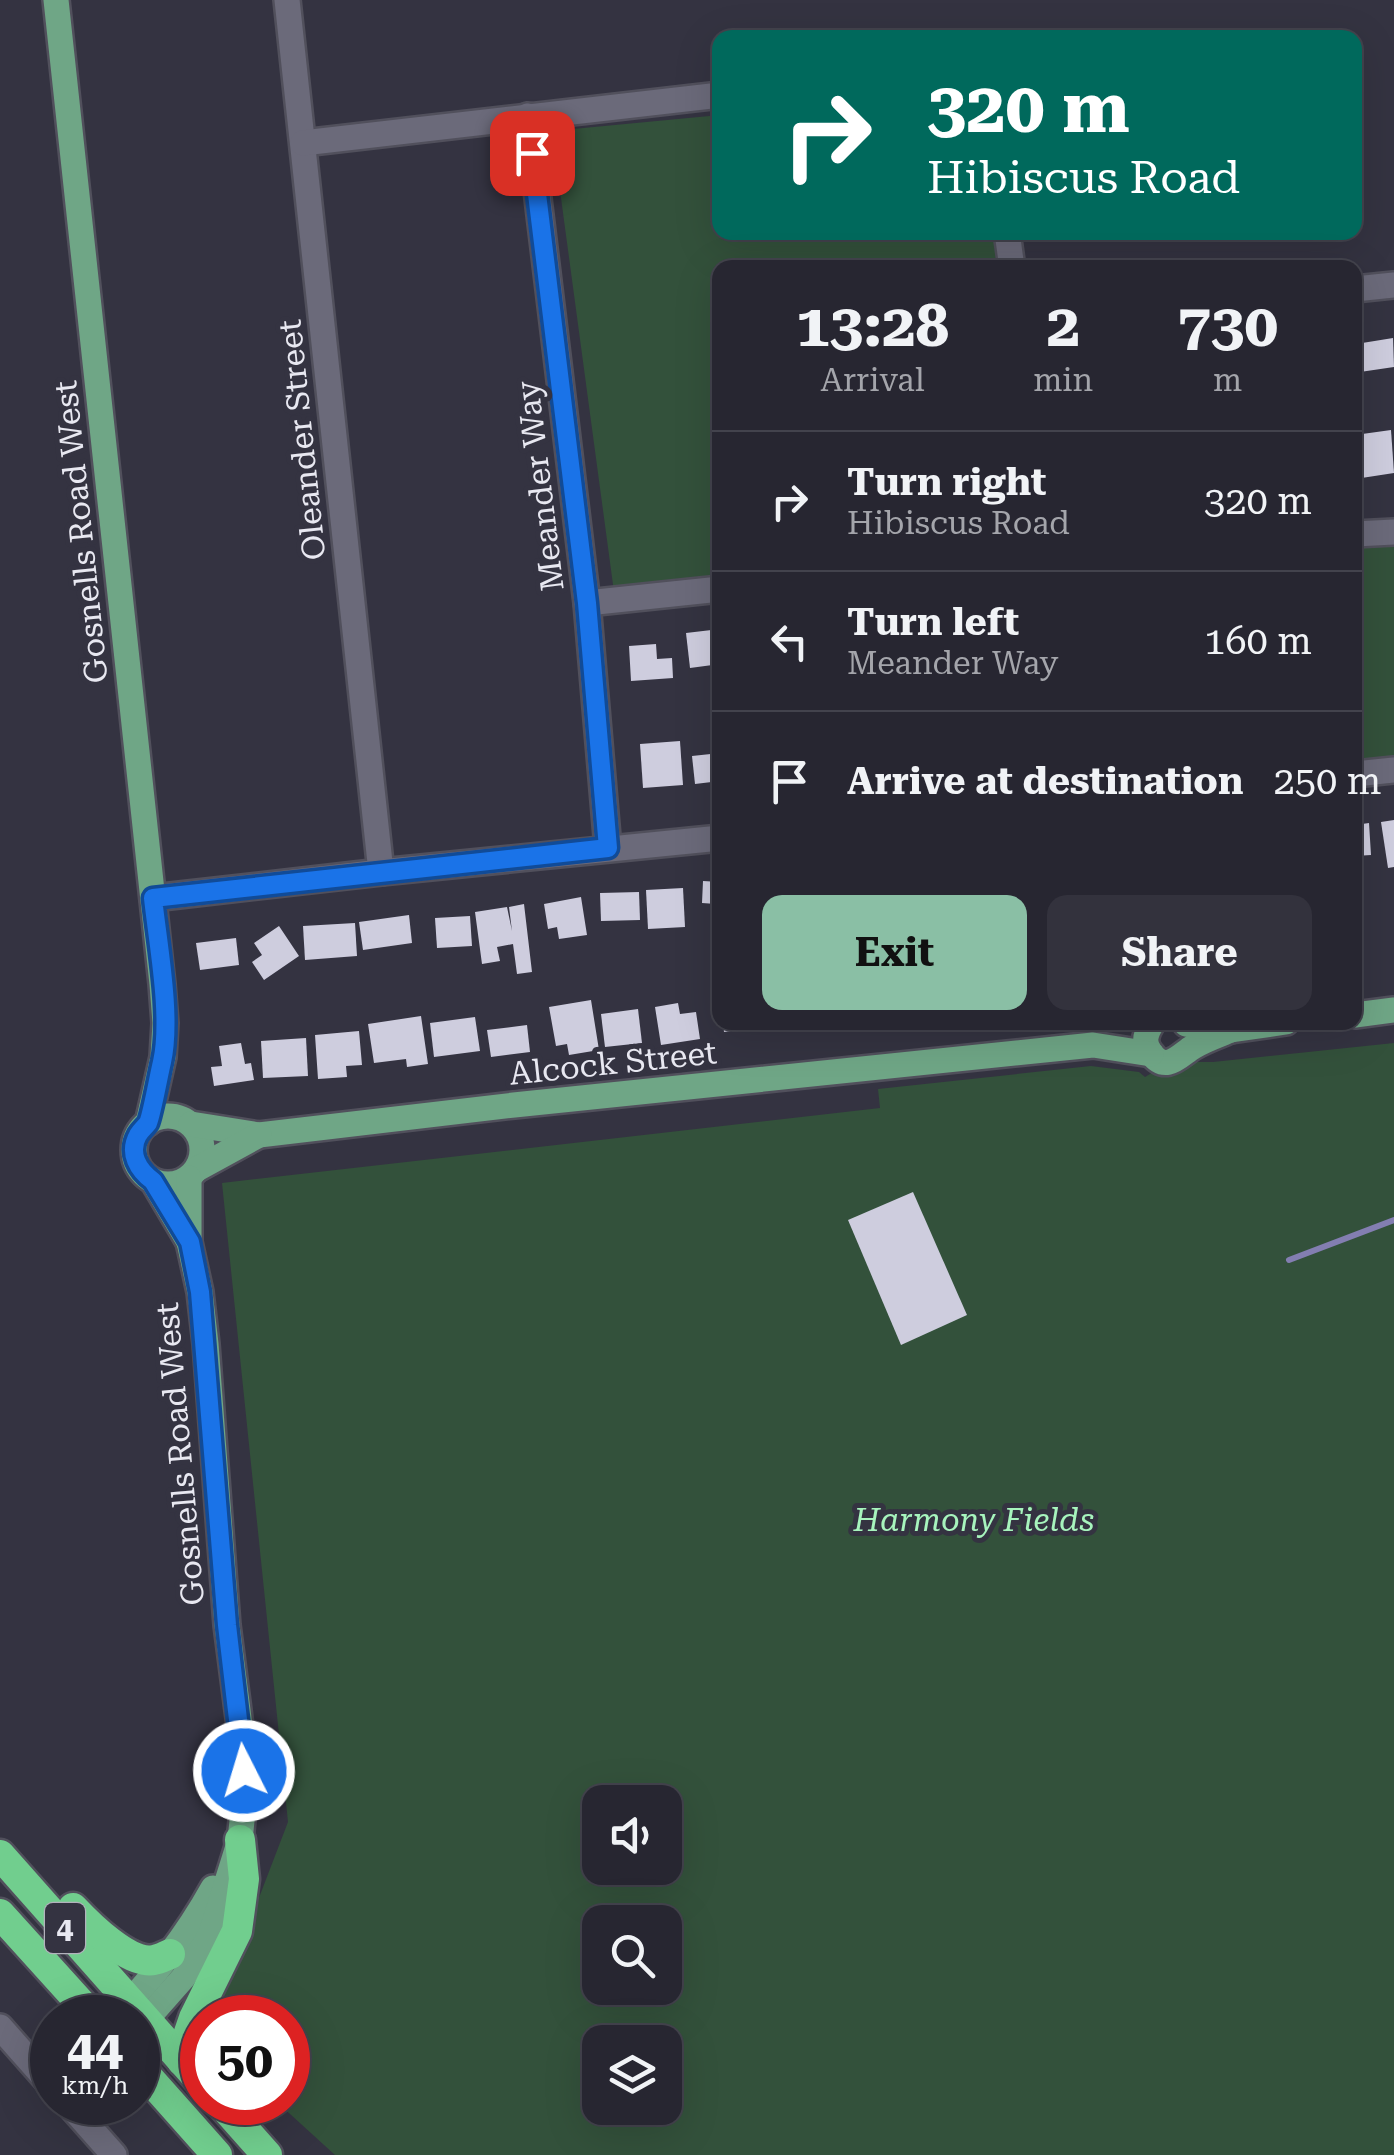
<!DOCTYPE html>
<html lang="en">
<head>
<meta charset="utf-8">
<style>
	body { margin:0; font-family:"Roboto Serif",serif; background:#33323d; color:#f1f3f6; height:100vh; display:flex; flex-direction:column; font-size:38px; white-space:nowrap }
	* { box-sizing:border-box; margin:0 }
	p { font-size:32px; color:#a4a5ab }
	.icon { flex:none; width:55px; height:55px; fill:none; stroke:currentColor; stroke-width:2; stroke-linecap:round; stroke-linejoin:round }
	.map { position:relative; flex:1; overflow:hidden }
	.drawer { position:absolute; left:712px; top:260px; width:650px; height:770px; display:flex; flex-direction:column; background:#272631; border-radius:20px; box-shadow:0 10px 40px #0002,0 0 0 2px #43434d }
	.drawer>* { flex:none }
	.top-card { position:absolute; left:712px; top:30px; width:650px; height:210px; border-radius:20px; box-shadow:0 10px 40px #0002,0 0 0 2px #43434d; background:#00695c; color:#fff; overflow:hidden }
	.fabs { position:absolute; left:582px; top:1785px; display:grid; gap:20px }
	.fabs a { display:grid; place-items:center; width:100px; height:100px; border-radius:20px; background:#272631; box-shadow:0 10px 40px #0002,0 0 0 2px #43434d; font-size:50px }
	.speed { position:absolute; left:30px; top:1995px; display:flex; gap:20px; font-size:50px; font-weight:700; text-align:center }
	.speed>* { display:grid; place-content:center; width:130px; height:130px; border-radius:50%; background:#272631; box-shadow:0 10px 40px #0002,0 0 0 2px #43434d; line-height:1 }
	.speed small { font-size:25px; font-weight:400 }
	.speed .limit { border:15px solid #d22; background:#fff; color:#111 }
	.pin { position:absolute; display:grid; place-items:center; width:85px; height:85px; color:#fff; margin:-42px; border-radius:20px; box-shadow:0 5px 15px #0006 }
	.me { position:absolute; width:110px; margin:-55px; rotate:355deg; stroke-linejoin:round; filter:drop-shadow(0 0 8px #0008) }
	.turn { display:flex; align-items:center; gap:35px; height:210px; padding:0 50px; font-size:45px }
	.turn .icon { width:130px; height:130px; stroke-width:2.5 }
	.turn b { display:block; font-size:70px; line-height:85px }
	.eta { display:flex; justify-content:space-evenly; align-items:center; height:170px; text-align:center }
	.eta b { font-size:60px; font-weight:700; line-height:70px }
	.cta { display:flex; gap:20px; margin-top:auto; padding:20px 50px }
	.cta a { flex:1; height:115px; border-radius:20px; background:#8abfa5; color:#111; font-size:40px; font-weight:700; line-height:115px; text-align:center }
	.cta a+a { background:#33323d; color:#f1f3f6 }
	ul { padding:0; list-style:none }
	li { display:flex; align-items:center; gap:30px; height:140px; padding:0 50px; border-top:2px solid #43434d }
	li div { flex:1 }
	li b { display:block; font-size:38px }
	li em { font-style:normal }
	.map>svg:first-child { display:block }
</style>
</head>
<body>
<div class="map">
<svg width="1394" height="2155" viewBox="0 0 1394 2155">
	<rect width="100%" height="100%" fill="#343341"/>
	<g fill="#33513b" fill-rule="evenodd">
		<polygon points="720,115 720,232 993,233 997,267 720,268 720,579 614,592 552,131"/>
		<polygon points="1394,532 1394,770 1355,774 1355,534"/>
		<path d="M 1394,1043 L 1394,2155 L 335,2155 L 278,2103 L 288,2102 L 288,2018 L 213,2018 L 288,1822 L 222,1183 L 880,1108 L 878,1089 L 1091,1066 L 1139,1072 L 1145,1077 L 1170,1062 L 1213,1062 ZM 600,1802 L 665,1802 L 665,1868 L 600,1868 ZM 600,1922 L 665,1922 L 665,1988 L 600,1988 ZM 600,2042 L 665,2042 L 665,2108 L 600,2108 Z"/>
	</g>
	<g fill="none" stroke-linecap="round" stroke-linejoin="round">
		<polyline stroke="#837eb1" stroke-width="6" points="1289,1260 1394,1220"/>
	</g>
	<g fill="#cecdde">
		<polygon points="1393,338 1394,367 1360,372 1356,344"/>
		<polygon points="1391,430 1394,473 1355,479 1355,435"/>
		<polygon points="720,629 720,664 690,668 686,633"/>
		<polygon points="656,644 657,659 672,658 673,678 631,681 629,646"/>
		<polygon points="680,741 683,785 643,788 640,744"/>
		<polygon points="720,753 720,781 695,784 692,756"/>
		<polygon points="1394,820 1394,867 1388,868 1381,822"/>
		<polygon points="1369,823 1371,855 1355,856 1355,825"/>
		<polygon points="703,881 720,882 720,920 715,919 716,904 702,903"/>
		<polygon points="683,888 685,927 648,929 646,890"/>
		<polygon points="639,892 640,920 601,921 600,893"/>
		<polygon points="581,897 587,935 559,939 557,927 548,929 544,904"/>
		<polygon points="524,904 532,972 517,974 513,944 497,947 500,961 482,964 475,912 507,907 512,931 509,907"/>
		<polygon points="409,915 412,943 363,950 359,922"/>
		<polygon points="470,916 472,946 437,948 435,918"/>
		<polygon points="355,923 357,956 305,960 303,926"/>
		<polygon points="279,926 299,956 264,980 252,962 262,955 254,943"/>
		<polygon points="236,938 239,965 200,970 196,943"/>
		<polygon points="591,1000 599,1050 569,1055 567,1044 556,1046 549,1007"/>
		<polygon points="678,1003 680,1014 696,1012 700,1039 661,1045 655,1007"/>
		<polygon points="638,1009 642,1043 605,1047 601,1014"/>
		<polygon points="421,1016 428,1064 407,1067 406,1059 374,1063 368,1024"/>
		<polygon points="475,1017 480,1051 434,1057 430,1023"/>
		<polygon points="723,1022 767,1022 768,1026 724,1032"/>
		<polygon points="527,1025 530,1052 491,1057 487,1030"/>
		<polygon points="359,1031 362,1065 346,1066 347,1077 318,1079 315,1035"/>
		<polygon points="306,1038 308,1076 263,1078 261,1041"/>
		<polygon points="241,1043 245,1064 251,1063 254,1080 214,1086 211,1067 222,1066 219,1046"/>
		<polygon points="913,1192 967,1315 901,1345 848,1220"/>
	</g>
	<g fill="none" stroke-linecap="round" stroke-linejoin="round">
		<g stroke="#51505c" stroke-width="30">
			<g id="minor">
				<polyline points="287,0 381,872"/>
				<polyline points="528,116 587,603 608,848"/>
				<polyline points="303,143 720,95"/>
				<polyline points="1007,232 1012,268"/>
				<polyline points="1355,289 1394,285"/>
				<polyline points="1355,534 1394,532"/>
				<polyline points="587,603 720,589"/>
				<polyline points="1355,774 1394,770"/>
				<polyline points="153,898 381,872 720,838"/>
				<polyline points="0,2027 52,2086"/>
				<polyline points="67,2102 114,2155"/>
			</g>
		</g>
		<g stroke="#51505c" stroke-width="30">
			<g id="major">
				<polyline points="56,0 162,984 165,1023 163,1057 148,1123"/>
				<polyline points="1355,1015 1394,1010"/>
				<path d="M 1153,1022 C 1146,1032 1142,1043 1151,1053 C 1166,1074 1180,1055 1193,1047 C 1204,1040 1219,1035 1231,1030"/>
				<polyline points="1186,1024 1231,1030 1286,1022"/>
				<circle cx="168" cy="1150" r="34"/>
				<polyline points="191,1124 259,1135 514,1105 1093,1045 1151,1054"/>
				<polyline points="197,1169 259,1135"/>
				<polyline points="153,1181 189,1242"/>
				<path d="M 113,2018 C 153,1979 187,1935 213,1888"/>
				<polyline points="138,2029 183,1978 210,1936 240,1840 245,1792 243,1749 227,1625 206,1344 200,1292 189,1242 189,1178"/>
			</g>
		</g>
		<g stroke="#51505c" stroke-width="35">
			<g id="highway">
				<polyline points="0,1855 202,2083"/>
				<path d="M 73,1908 C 89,1925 129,1965 154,1960 C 160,1959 165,1956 170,1954"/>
				<polyline points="0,1914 94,2018"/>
				<polyline points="182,2061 185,2044 194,2018 237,1931 244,1879 240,1840"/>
				<polyline points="138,2066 217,2155"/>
				<polyline points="220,2102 267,2155"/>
			</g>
		</g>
		<use href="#minor" stroke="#6b6a7a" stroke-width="25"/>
		<use href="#major" stroke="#6fa686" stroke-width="25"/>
		<use href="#highway" stroke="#71ce8e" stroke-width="30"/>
	</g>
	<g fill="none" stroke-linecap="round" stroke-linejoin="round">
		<g stroke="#114b97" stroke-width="25">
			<path id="route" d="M 244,1771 L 227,1625 L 200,1292 L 190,1242 L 153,1181 C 138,1170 128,1153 138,1135 C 141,1130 145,1127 148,1123 C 152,1114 159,1074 162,1062 C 172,1017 158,945 153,898 L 608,848 L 587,603 L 532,153"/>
		</g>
		<use href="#route" stroke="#1a73e8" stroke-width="18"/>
	</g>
	<g text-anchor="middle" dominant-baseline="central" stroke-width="10" stroke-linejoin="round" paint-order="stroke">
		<rect fill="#343341" stroke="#b2b2bc" stroke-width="2.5" x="45" y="1903" width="40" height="50" rx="8"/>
		<g font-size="30" font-weight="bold" fill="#e8e8f1">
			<text x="65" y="1928">4</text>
		</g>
		<g font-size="32" fill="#e8e8f1" stroke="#343341">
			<text transform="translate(302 440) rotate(-96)">Oleander Street</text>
			<text transform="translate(540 486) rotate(-97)">Meander Way</text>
			<text transform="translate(81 532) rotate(-96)">Gosnells Road West</text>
			<text transform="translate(613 1063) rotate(-6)">Alcock Street</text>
			<text transform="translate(180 1454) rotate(-95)">Gosnells Road West</text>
		</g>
		<g font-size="32" font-style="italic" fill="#a7f4bd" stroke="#343341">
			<text x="974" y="1520">Harmony Fields</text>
		</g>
	</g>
</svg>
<div class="fabs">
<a><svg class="icon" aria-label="sound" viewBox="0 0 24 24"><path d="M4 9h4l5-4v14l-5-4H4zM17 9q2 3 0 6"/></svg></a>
<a><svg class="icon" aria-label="search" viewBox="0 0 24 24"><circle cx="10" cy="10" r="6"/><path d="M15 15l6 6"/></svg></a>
<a><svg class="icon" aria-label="layers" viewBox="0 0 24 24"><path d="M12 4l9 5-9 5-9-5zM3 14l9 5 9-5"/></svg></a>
</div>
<div class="speed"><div>44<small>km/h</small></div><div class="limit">50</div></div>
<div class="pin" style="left:532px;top:153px;background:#d93025"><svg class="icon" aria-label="arrive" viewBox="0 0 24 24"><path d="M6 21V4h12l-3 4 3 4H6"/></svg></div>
<svg class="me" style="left:244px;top:1771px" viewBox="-20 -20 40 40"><circle r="17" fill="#1a73e8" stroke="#fff" stroke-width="3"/><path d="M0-11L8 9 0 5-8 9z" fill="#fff"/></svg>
<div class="top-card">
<div class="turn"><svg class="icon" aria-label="right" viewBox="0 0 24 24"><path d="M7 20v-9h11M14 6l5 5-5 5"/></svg><div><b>320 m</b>Hibiscus Road</div></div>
</div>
<section class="drawer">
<div class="eta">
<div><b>13:28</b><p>Arrival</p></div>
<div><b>2</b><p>min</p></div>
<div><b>730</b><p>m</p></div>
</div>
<ul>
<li><svg class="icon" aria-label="right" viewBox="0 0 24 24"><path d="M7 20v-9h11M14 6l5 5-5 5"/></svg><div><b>Turn right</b><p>Hibiscus Road</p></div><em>320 m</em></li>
<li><svg class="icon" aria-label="left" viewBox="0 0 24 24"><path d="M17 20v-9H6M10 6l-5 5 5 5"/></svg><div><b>Turn left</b><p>Meander Way</p></div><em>160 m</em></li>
<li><svg class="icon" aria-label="arrive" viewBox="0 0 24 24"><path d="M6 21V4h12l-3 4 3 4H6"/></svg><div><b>Arrive at destination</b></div><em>250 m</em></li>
</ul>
<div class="cta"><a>Exit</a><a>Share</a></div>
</section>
</div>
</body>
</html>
